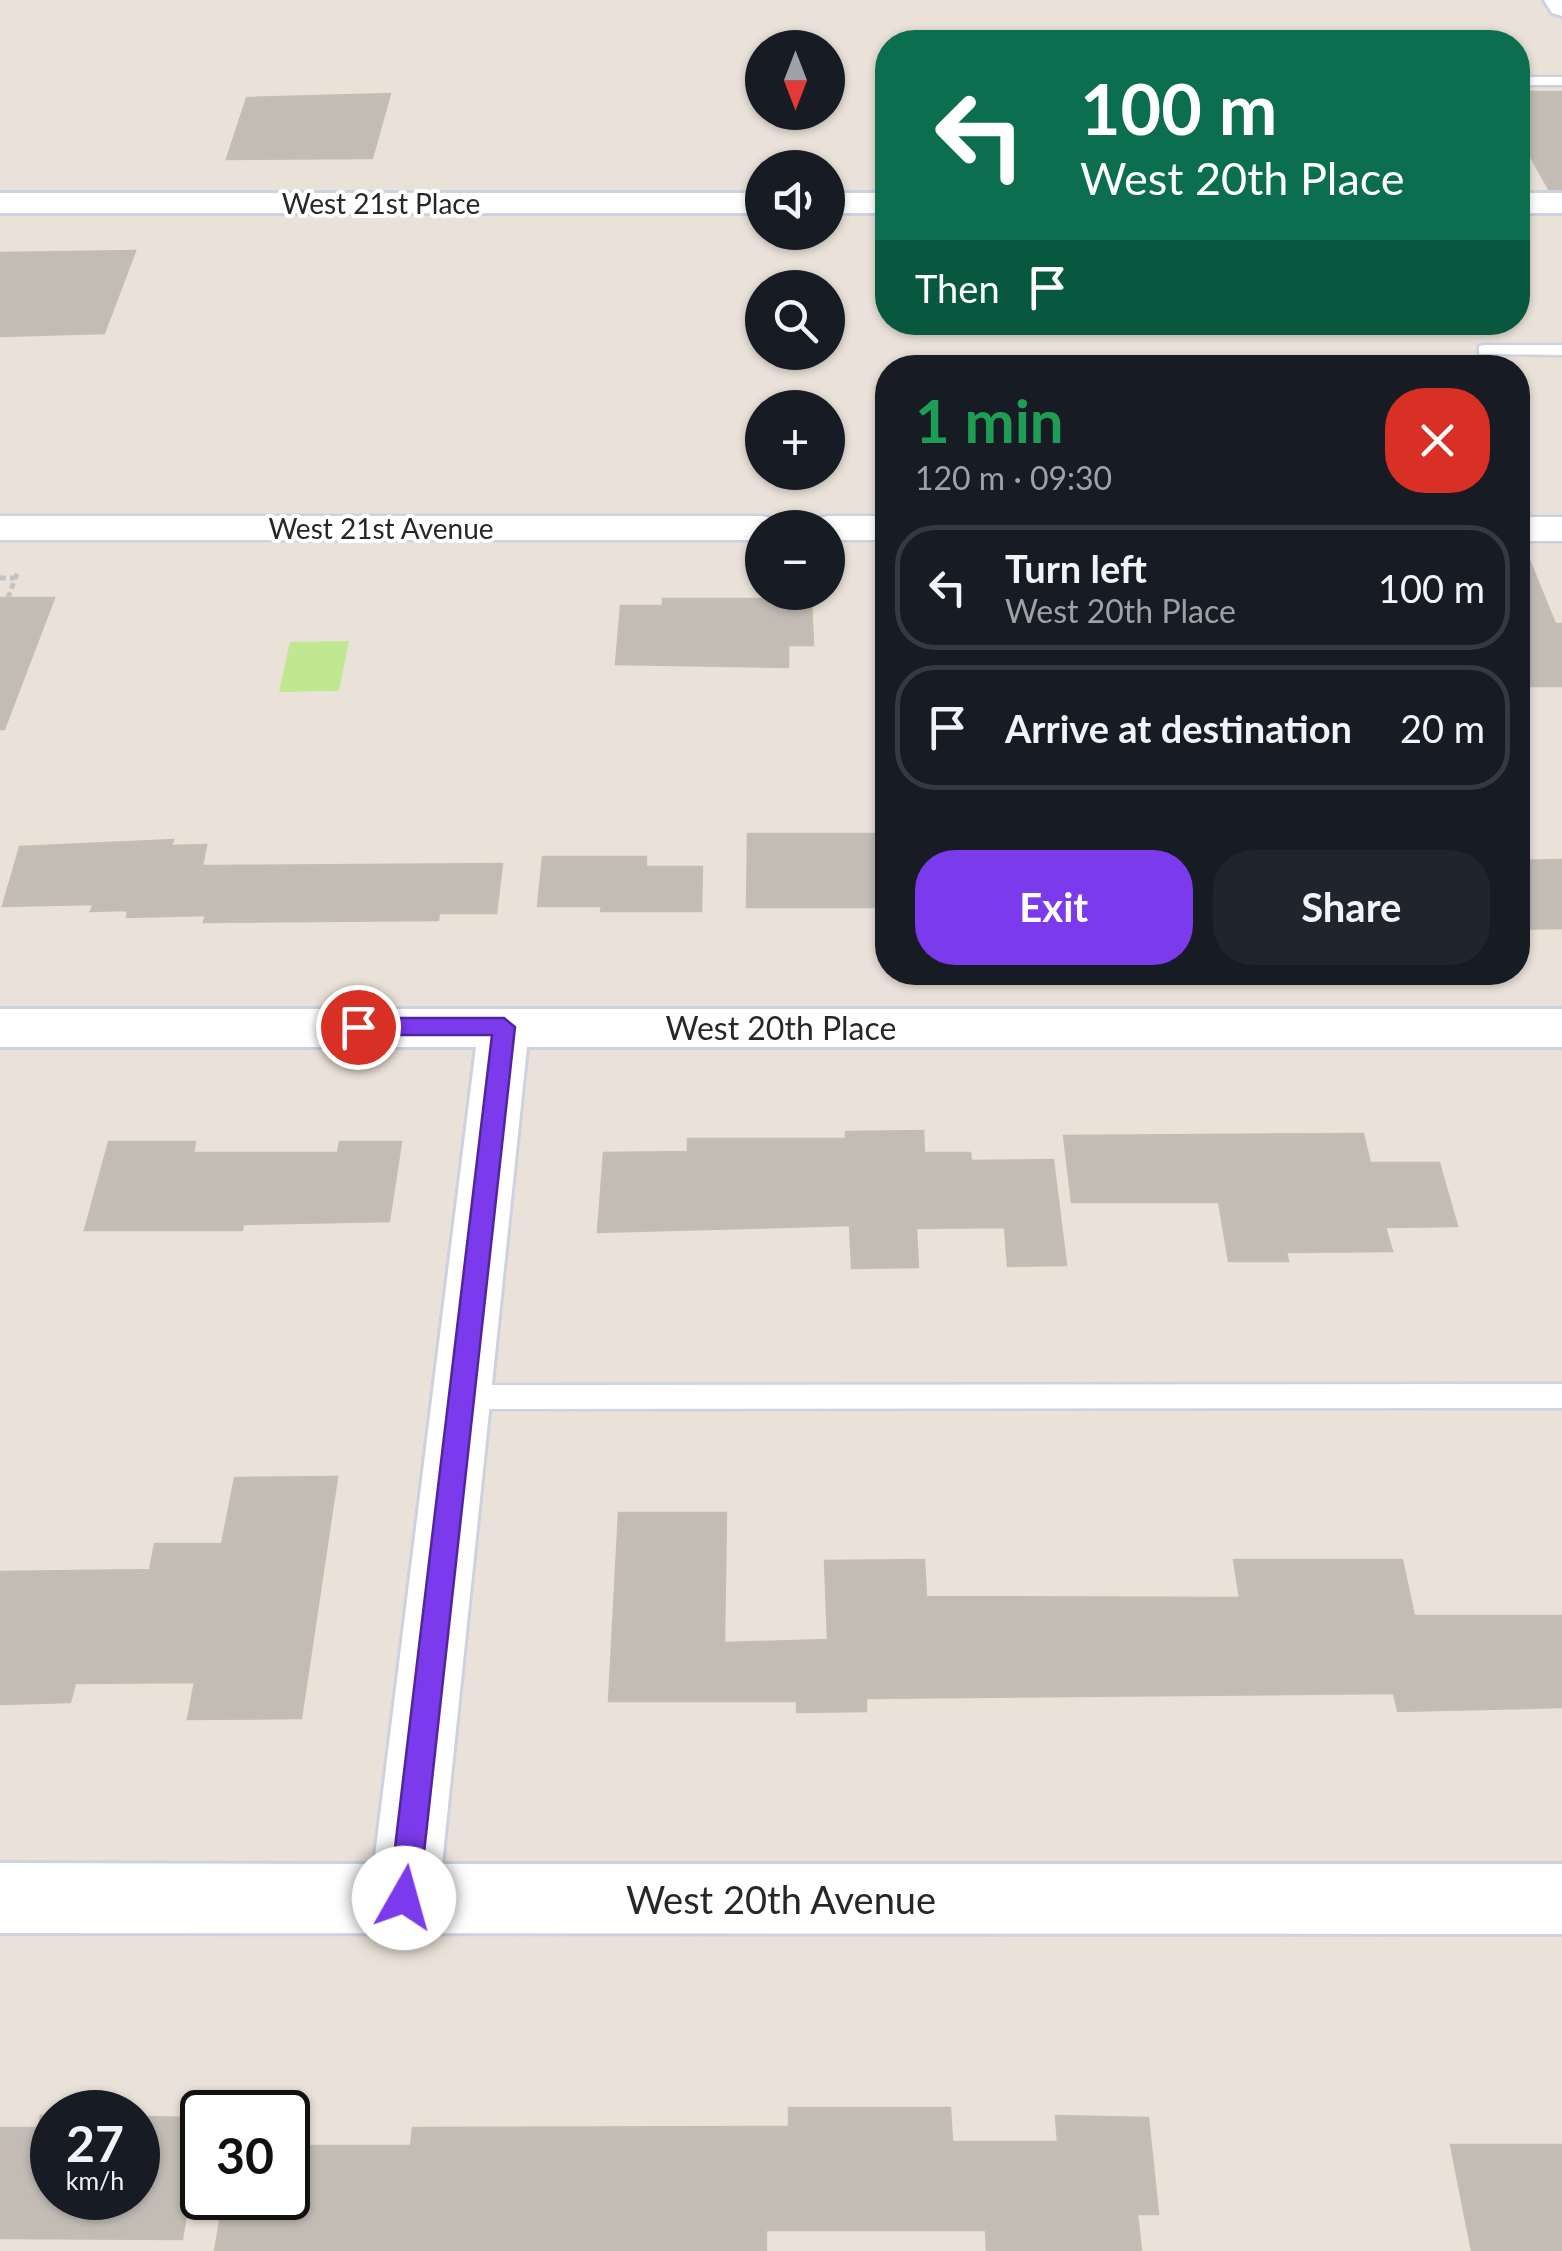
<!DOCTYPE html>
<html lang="en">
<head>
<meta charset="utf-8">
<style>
	body { margin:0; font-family:Lato,sans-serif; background:#20242c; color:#f1f3f6; height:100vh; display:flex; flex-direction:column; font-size:38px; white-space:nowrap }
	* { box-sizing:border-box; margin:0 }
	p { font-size:32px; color:#9ea1a6 }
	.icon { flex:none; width:55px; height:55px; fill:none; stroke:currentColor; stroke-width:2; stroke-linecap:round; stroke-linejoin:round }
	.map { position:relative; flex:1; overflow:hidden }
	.panel { position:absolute; left:875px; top:355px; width:655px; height:630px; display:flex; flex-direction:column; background:#171b24; border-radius:40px; box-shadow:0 2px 8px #0004 }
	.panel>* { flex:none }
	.banner { position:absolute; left:875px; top:30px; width:655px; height:305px; border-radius:40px; box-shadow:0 2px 8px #0004; background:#0b6e4f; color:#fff; overflow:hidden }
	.needle { width:65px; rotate:180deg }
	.buttons { position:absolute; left:745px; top:30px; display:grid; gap:20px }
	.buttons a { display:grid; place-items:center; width:100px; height:100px; border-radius:50%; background:#171b24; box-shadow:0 2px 8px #0004; font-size:50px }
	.speed { position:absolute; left:30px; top:2090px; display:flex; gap:20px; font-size:50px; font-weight:700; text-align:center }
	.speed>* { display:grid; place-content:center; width:130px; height:130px; border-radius:50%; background:#171b24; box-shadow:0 2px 8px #0004; line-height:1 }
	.speed small { font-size:25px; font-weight:400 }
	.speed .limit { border:5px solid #111; border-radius:15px; background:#fff; color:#111 }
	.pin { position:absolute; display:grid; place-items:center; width:85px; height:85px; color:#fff; margin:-42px; border:5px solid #fff; border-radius:50%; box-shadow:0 2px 10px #0007 }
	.me { position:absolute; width:110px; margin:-55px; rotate:7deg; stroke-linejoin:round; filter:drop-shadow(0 0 8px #0008) }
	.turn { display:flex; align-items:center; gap:35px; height:210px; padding:0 40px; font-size:45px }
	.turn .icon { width:130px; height:130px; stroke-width:2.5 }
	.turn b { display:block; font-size:70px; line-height:85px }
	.then { display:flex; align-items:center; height:95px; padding:0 40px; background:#0003; gap:20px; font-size:38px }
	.round { display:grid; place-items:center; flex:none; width:105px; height:105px; border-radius:40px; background:#20242c }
	.overview { display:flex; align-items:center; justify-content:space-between; height:170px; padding:0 40px }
	h1 { font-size:60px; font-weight:700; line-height:75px; color:#1e9e55 }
	.button { display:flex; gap:20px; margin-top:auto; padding:20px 40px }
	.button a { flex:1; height:115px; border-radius:40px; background:#7c3aed; color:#fff; font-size:40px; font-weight:700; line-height:115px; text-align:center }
	.button a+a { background:#20242c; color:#f1f3f6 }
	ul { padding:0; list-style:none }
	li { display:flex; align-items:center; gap:30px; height:125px; margin:0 20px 15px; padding:0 20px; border:5px solid #363941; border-radius:40px }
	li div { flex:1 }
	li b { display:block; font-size:38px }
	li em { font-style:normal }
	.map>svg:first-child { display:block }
</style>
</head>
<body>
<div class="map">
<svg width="1562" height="2251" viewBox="0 0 1562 2251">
	<rect width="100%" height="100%" fill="#eae2d8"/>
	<polygon fill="#c0e890" points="349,641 339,691 279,692 290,642"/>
	<g fill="#c2bcb5" stroke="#c4beb2" stroke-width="2.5">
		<polygon points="1518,92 1562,92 1562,189 1549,189 1518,134"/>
		<polygon points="390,94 372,158 227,159 247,98"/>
		<polygon points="135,251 104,333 0,336 0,253"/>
		<polygon points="1518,545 1523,545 1555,624 1562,624 1562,686 1518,686"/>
		<polygon points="0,598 54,598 4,729 0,729"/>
		<polygon points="663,599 811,599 813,645 788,645 788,667 616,664 621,606 663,606"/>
		<polygon points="748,834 888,834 888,907 747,907"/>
		<polygon points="173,840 171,846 206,845 202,866 502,864 496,913 439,913 438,920 204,922 206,915 127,917 128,910 91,911 94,904 3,906 20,847"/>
		<polygon points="543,857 646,857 646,867 702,867 701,911 601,911 602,906 538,906"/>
		<polygon points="1562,860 1562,928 1518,929 1518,861"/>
		<polygon points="923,1131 924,1153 970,1153 971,1161 1053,1160 1066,1265 1008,1266 1005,1227 916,1228 918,1267 852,1268 850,1225 598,1232 604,1153 688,1152 688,1139 846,1139 846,1132"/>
		<polygon points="1363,1134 1370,1163 1439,1163 1457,1226 1385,1227 1392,1251 1286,1252 1288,1261 1229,1261 1219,1202 1072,1202 1064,1136"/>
		<polygon points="109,1142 195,1142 193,1153 338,1153 340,1142 401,1142 389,1221 243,1224 242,1230 85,1230"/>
		<polygon points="337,1477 301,1718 188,1719 195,1682 75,1683 70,1702 0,1704 0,1572 150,1570 155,1544 222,1544 235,1478"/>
		<polygon points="619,1513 726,1513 724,1643 828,1640 825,1561 924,1560 926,1597 1240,1598 1234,1560 1402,1560 1414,1616 1562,1616 1562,1707 1398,1711 1394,1693 866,1698 866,1711 797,1712 797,1701 609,1701"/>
		<polygon points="789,2108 950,2108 952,2142 1058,2142 1056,2116 1148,2118 1158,2214 1137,2214 1141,2251 987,2251 986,2230 766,2230 766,2251 215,2251 224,2198 288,2198 288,2146 411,2146 413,2128 789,2127"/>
		<polygon points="41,2116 52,2116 52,2198 138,2198 138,2117 202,2118 182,2239 0,2238 0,2128 39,2128"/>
		<polygon points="1451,2145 1562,2145 1562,2251 1472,2251"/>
	</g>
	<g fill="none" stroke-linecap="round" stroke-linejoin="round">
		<g stroke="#cdd1e0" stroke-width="5">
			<g id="lane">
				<rect x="1518" y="77" width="44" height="8"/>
				<polygon points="1485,345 1562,345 1562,355 1479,354 1479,346"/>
				<polygon points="1562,1384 1562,1408 463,1409 453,1406 449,1397 453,1388 463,1385"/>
			</g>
		</g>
		<g stroke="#cdd1e0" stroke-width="6">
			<g id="street">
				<polygon points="1544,0 1562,0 1562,16 1552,13"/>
				<rect x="0" y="193" width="762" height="20"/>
				<rect x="828" y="193" width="60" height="20"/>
				<rect x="1518" y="193" width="44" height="20"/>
				<polygon points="0,1009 1562,1009 1562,1047 527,1047 442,1864 1562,1864 1562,1934 0,1933 0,1863 374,1864 476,1047 0,1047"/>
			</g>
		</g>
		<g stroke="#cdd1e0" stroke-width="5">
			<g id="secondary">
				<polygon points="0,516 762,516 777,519 782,528 762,528 762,540 0,540"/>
				<polygon points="828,516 888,516 888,540 828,540 828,528 808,528 813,519"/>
				<rect x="1518" y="517" width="44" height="24"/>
			</g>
		</g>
		<g stroke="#c3c3c3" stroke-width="5" stroke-dasharray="6 4" stroke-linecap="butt">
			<polyline points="0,578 15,578"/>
			<polyline points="8,598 18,571"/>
		</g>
		<use href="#lane" fill="#fff" fill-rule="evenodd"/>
		<use href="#street" fill="#fff" fill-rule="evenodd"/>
		<use href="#secondary" fill="#fff" fill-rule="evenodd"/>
	</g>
	<polygon fill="#7c3aed" stroke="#51269a" stroke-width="2.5" points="358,1018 504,1018 515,1027 419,1898 415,1909 404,1913 393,1909 389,1898 492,1035 358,1035 347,1027"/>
	<g text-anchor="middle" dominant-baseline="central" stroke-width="8" stroke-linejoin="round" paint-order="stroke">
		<g font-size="28" fill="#272727" stroke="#fff">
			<text x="381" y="203">West 21st Place</text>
			<text x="381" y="528">West 21st Avenue</text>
		</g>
		<g font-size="32" fill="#272727" stroke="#fff">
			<text x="781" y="1027">West 20th Place</text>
		</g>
		<g font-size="38" fill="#272727" stroke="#fff">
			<text x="781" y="1899">West 20th Avenue</text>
		</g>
	</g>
</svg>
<div class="buttons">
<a><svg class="needle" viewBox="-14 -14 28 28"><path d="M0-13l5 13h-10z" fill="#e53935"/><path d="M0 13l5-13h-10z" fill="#9ea1a6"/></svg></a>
<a><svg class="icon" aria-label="sound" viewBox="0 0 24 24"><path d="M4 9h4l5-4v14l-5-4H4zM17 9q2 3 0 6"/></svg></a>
<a><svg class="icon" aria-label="search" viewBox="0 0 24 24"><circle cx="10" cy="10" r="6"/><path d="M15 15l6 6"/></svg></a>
<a>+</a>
<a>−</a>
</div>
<div class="speed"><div>27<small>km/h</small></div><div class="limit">30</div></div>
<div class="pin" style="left:358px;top:1027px;background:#d93025"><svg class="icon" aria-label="arrive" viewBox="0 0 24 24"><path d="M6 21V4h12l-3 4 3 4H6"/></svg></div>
<svg class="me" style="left:404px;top:1898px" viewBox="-20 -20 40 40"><circle r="19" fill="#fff"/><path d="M0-13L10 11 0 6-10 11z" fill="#7c3aed"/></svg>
<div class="banner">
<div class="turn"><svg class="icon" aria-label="left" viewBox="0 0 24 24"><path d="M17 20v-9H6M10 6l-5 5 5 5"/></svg><div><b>100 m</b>West 20th Place</div></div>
<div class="then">Then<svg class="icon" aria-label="arrive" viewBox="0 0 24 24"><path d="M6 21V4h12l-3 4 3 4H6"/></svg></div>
</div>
<section class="panel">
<div class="overview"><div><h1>1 min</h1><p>120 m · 09:30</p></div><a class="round" style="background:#d93025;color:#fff"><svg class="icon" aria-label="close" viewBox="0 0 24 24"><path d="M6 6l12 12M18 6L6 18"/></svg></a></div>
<ul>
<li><svg class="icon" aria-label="left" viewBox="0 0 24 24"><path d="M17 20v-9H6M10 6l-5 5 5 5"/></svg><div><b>Turn left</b><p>West 20th Place</p></div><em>100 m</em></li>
<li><svg class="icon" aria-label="arrive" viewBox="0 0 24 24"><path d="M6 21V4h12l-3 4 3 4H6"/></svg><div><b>Arrive at destination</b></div><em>20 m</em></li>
</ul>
<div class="button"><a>Exit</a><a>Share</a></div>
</section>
</div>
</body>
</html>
